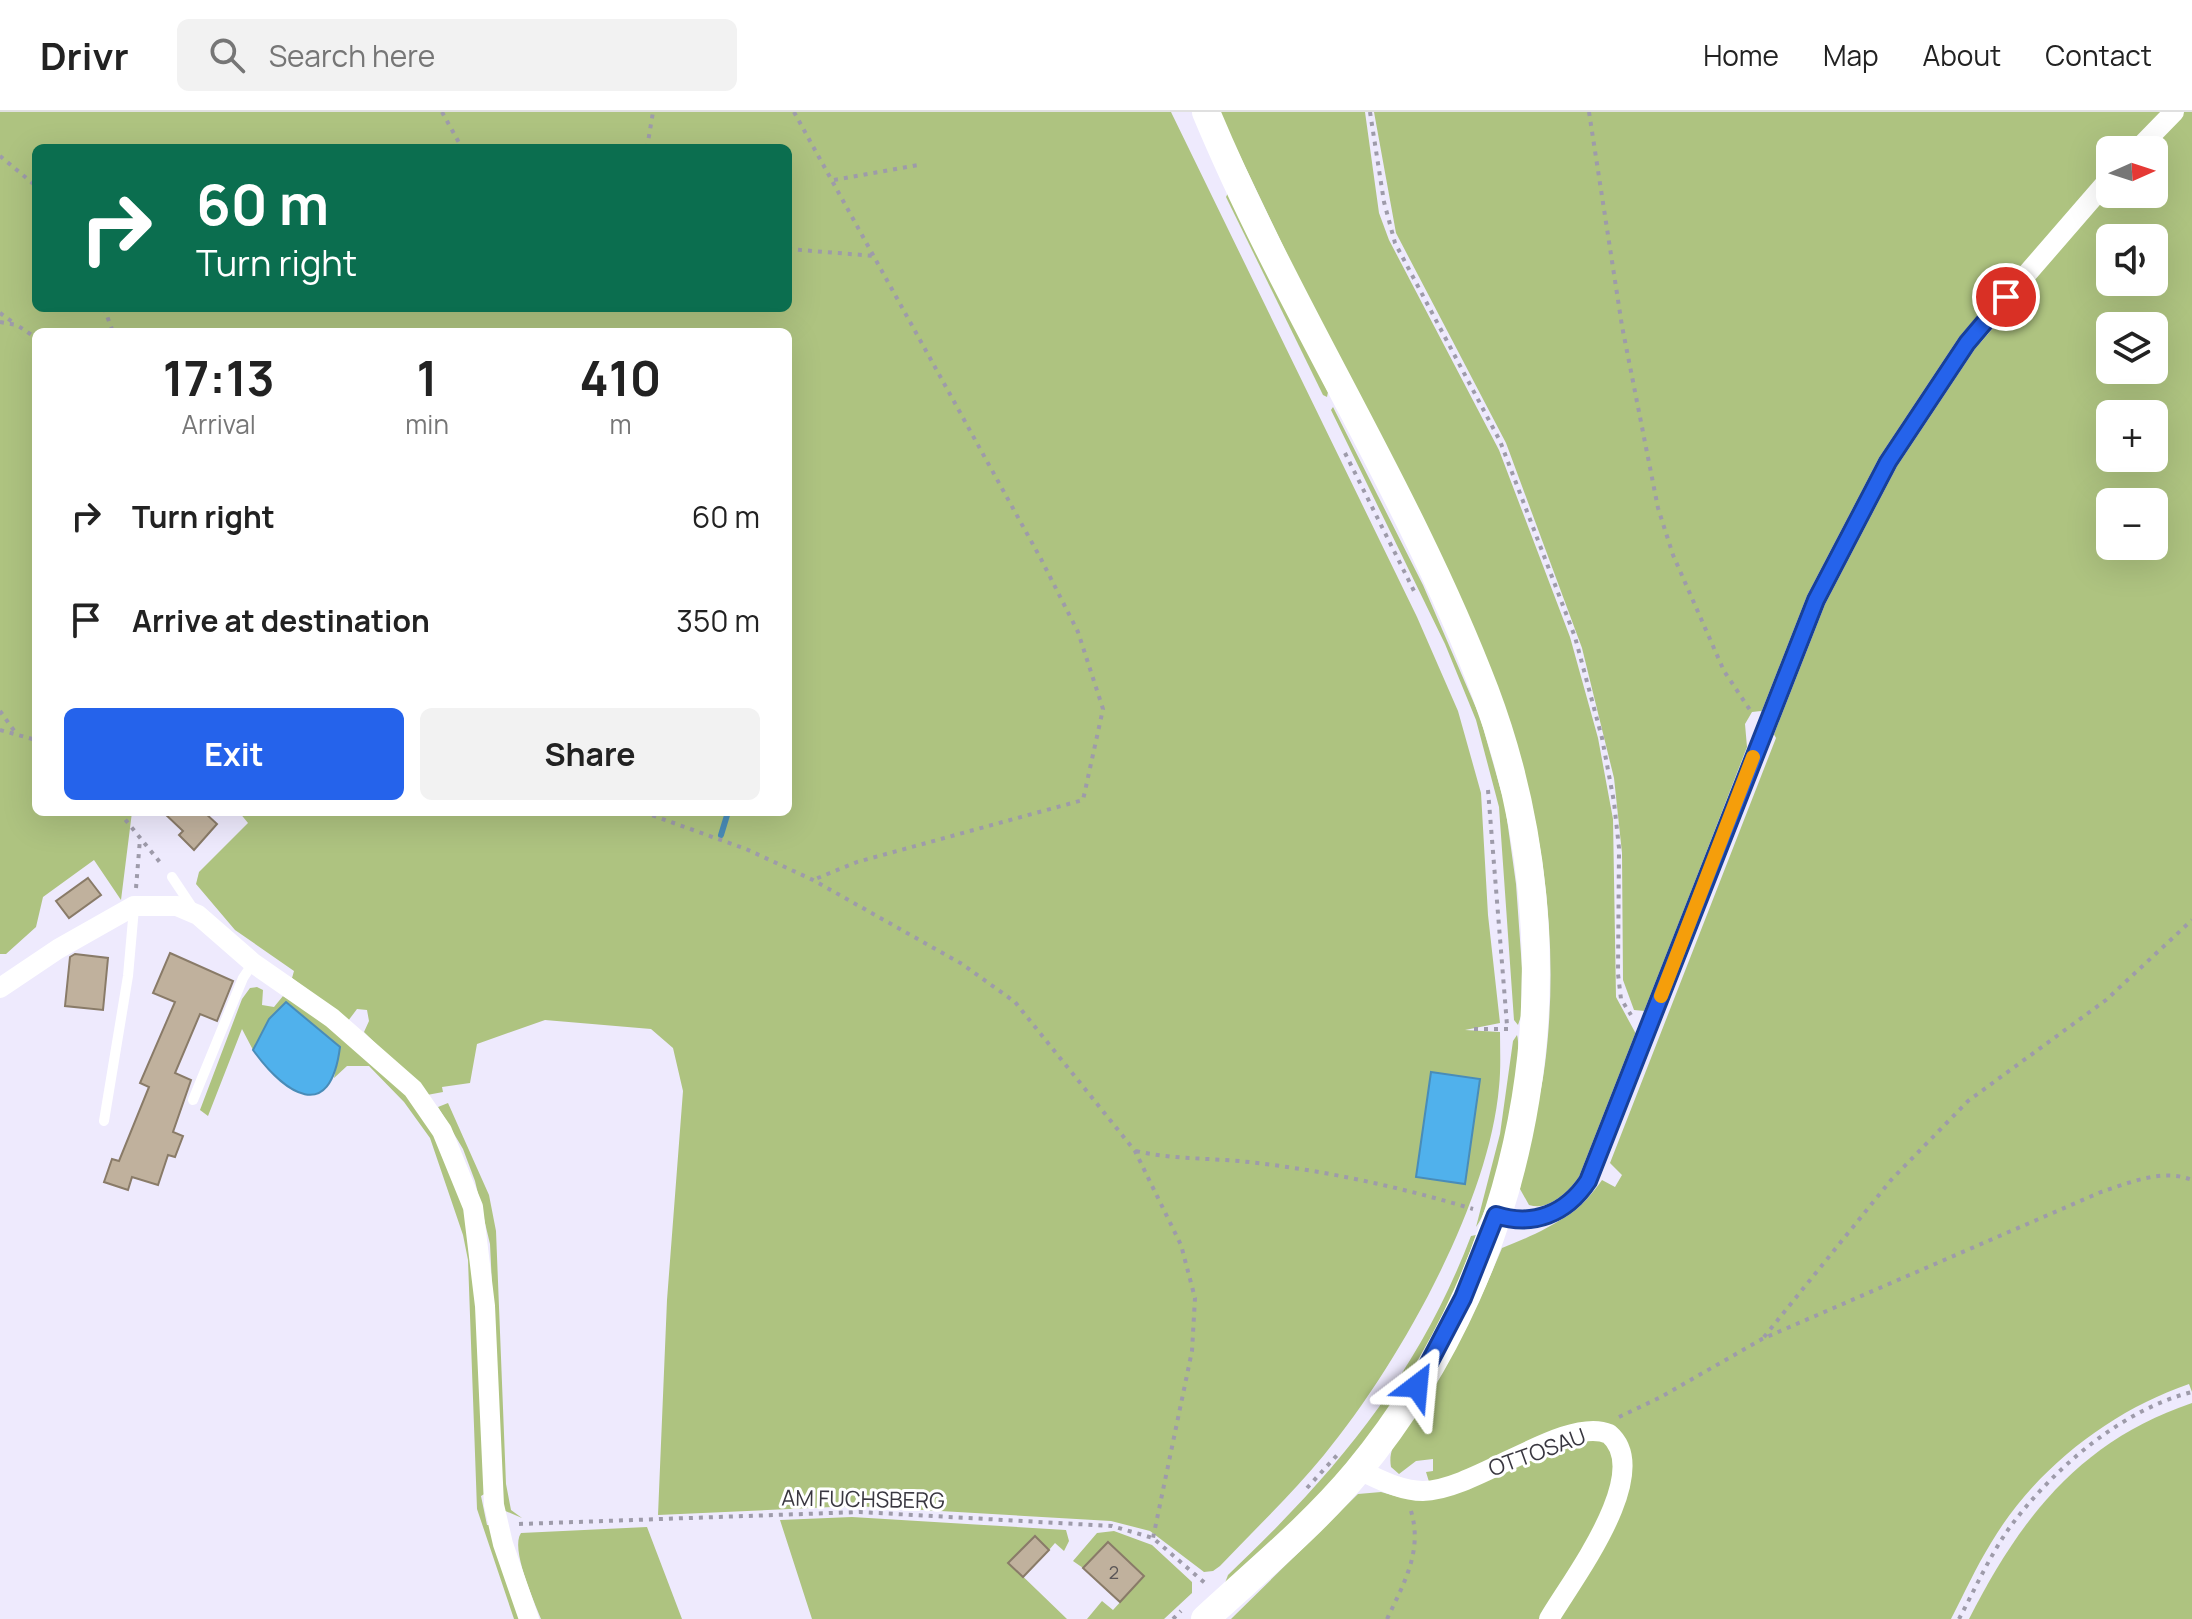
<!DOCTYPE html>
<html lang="en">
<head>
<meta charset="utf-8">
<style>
	body { margin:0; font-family:Manrope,sans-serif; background:#f2f2f2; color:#222; height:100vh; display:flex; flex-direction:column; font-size:30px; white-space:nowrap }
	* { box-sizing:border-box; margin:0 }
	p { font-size:26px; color:#767676 }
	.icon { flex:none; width:44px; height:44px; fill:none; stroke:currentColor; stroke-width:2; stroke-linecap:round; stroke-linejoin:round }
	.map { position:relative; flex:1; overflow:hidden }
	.sheet { position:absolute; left:32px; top:216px; width:760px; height:488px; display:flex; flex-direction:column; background:#fff; border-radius:12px; box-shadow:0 8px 32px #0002 }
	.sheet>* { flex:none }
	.banner { position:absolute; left:32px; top:32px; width:760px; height:168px; border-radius:12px; box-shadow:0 8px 32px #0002; background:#0b6e4f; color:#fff; overflow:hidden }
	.needle { width:52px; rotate:87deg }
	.tools { position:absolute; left:2096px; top:24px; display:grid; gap:16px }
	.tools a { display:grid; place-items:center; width:72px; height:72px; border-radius:12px; background:#fff; box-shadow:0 8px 32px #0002; font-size:40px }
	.pin { position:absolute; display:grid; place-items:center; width:68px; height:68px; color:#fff; margin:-34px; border:4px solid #fff; border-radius:50%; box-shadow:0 2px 8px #0007 }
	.me { position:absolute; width:88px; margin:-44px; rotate:29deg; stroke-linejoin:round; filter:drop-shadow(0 0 6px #0008) }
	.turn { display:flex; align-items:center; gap:28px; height:168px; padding:0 32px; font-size:36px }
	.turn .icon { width:104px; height:104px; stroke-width:2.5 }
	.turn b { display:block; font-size:56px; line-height:68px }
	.eta { display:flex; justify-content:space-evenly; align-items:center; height:136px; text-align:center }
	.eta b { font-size:48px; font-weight:700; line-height:56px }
	.button { display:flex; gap:16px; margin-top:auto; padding:16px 32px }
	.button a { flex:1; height:92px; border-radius:12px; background:#2563eb; color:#fff; font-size:32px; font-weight:700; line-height:92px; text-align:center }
	.button a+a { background:#f2f2f2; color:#222 }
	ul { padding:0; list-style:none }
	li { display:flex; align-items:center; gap:24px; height:104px; padding:0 32px }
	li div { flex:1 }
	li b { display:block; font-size:30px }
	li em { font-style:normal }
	header { display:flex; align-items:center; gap:48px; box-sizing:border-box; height:112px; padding:0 40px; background:#fff; border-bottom:2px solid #e0e0e0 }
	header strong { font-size:38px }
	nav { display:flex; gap:44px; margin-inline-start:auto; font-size:28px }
	.search { width:560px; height:72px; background:#f2f2f2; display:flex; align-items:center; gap:20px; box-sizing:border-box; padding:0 28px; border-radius:12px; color:#767676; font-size:30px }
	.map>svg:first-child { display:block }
</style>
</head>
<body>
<header>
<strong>Drivr</strong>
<div class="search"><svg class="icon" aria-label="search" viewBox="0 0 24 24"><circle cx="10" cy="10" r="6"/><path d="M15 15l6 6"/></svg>Search here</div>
<nav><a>Home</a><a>Map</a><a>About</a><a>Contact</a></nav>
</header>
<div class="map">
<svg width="2192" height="1507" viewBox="0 0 2192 1507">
	<rect width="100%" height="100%" fill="#eeeafd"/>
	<g fill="#aec380" fill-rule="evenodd">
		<path d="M 0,0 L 1171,0 L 1417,505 L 1458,599 L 1481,681 L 1488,803 L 1500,911 L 1465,918 L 1500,920 C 1500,938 1501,957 1499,975 C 1489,1092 1398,1253 1324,1343 C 1292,1382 1255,1417 1220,1454 L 1213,1459 L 1204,1460 L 1150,1419 L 1111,1409 L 854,1394 L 658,1403 L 667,1188 L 683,979 L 673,936 L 651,917 L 545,908 L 477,932 L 470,971 L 442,975 L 443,980 L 427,983 L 364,920 L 369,909 L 367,898 L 357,897 L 348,909 L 292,866 L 294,859 L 235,818 L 196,772 L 199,760 L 248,711 L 239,700 L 788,700 L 788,220 L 36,220 L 36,700 L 132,700 L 121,788 L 94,748 L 43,785 L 36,815 L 6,842 L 0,842 ZM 36,36 L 788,36 L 788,196 L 36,196 Z"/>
		<path d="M 1219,0 L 1365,0 L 1379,101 L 1389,128 L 1499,338 L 1570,525 L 1598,626 L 1613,707 L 1616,885 L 1636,922 C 1617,969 1602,1021 1579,1065 C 1570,1082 1549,1099 1529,1093 L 1520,1077 C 1524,1035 1540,994 1545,952 C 1560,834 1544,710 1505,598 Z"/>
		<path d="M 1374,0 L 2192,0 L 2192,1280 L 2189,1272 C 2110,1299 2034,1358 1991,1431 C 1976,1455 1964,1482 1951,1507 L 1231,1507 L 1358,1382 L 1381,1380 L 1399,1385 L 1430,1373 L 1426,1360 L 1433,1359 L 1433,1347 L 1416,1349 L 1399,1362 L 1391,1355 C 1387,1333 1404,1318 1416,1301 C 1452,1250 1478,1194 1502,1136 C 1542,1120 1578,1104 1602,1068 L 1615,1075 L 1622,1063 L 1610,1051 L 1776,626 L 1761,599 L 1752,600 L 1745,612 L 1747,635 L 1645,899 L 1634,898 L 1623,868 L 1622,741 L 1614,666 L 1582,536 L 1506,331 L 1396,121 ZM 2110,38 L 2154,38 L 2154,82 L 2110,82 ZM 2110,126 L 2154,126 L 2154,170 L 2110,170 ZM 2110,214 L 2154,214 L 2154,258 L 2110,258 ZM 2110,302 L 2154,302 L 2154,346 L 2110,346 ZM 2110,390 L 2154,390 L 2154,434 L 2110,434 Z"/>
		<polygon points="1228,81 1328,280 1327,285 1323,283 1226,85"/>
		<polygon points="1333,295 1423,473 1480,605 1505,693 1516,772 1522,856 1521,904 1518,913 1514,908 1499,695 1476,608 1445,532 1331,298"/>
		<polygon points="257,875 263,878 262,893 274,895 283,884 336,915 418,995 435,1019 472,1120 486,1381 481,1384 487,1413 492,1413 522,1507 514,1507 477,1397 468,1148 463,1123 430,1026 404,990 369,954 347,954 334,966 340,935 269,907 253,938 242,917 208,1004 200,998 242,887 250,876"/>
		<path d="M 1517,923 C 1525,950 1494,1095 1476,1115 L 1500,1022 L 1513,929 Z"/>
		<polygon points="448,991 489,1083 496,1119 506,1372 511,1398 522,1406 503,1398 490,1132 475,1069 463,1037 438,995"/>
		<path d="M 1476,1123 C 1442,1221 1384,1318 1311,1393 C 1284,1421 1254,1445 1225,1471 L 1228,1463 C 1335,1361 1417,1265 1471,1124 Z"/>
		<path d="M 2192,1291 L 2192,1507 L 1969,1507 C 2021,1405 2080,1329 2192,1291 Z"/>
		<polygon points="852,1405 1066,1418 1069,1429 1064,1439 1055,1431 1049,1438 1034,1424 1009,1451 1067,1507 812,1507 780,1408"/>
		<path d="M 647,1415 L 682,1507 L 541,1507 C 534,1489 510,1436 521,1421 Z"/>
		<polygon points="1114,1419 1152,1433 1192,1470 1192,1481 1164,1507 1087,1507 1102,1489 1113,1498 1144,1464 1108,1430 1083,1456 1073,1449 1097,1421"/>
	</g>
	<g fill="#50b1ec" stroke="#498cb8" stroke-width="2">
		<path d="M 286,890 L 340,935 C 330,1013 285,982 253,938 L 269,907 Z"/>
		<polygon points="1431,960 1480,967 1465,1072 1416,1065"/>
	</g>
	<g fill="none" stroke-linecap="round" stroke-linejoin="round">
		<polyline stroke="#498cb8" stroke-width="6" points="721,723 728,700"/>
	</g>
	<g fill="#c0b19d" stroke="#897b68" stroke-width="2">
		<polygon points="163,700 204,700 217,712 194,738 179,723 183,719"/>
		<polygon points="88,766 101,783 69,806 56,789"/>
		<polygon points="170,841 233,869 217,909 200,902 175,961 191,968 173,1020 183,1024 175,1045 168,1043 158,1073 132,1065 128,1078 104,1070 112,1047 119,1049 149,975 140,971 175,890 153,881"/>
		<polygon points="75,842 108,846 103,898 65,894 70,845"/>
		<polygon points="1035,1424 1049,1438 1023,1465 1008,1451"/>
		<polygon points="1108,1430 1144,1464 1120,1490 1083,1456"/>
	</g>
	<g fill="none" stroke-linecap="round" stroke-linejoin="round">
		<g stroke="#9e9baa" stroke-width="4" stroke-dasharray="4 6" stroke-linecap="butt">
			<polyline points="442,0 462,36"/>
			<polyline points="794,0 1041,447 1078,520 1103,597 1083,688 857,750 813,768"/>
			<polyline points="1370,0 1384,90 1395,131 1500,329 1575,525 1602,626 1614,690 1619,736 1618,862 1621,887 1631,903"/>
			<polyline points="1589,0 1622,214 1658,396 1673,443 1724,559 1750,598"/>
			<polyline points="647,36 653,0"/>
			<polyline points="0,44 36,74"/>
			<polyline points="834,68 918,53"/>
			<polyline points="788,137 875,144"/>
			<polyline points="104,196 113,220"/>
			<polyline points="0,201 14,211"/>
			<polyline points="0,210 17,213 36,226"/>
			<polyline points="1345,341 1416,483"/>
			<polyline points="0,599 15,620"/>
			<polyline points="0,618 36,628"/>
			<polyline points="1488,678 1507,913"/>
			<polyline points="119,700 163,754"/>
			<polyline points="643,700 746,737 813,768 962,852 1015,890 1135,1039 1181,1133 1195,1186 1192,1239 1153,1426"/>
			<polyline points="136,776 140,727"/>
			<polyline points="1474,917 1510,917"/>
			<path d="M 1136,1039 C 1170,1047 1204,1046 1239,1049 C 1318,1057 1397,1074 1473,1097"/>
			<polyline points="1764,1225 1891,1068 1968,989 2106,888 2192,808"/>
			<path d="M 1619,1305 L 1661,1285 L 1762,1227 L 2101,1080 C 2129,1071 2162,1056 2192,1068"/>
			<polyline points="1307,1376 1339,1341"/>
			<polyline points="519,1412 860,1400 1112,1414 1153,1426 1206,1472"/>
			<polyline points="1173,1507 1181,1499"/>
			<path d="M 1387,1507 C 1404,1471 1423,1439 1411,1399"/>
			<path d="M 1959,1507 C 1975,1477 1990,1443 2010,1415 C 2053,1357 2121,1298 2192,1280"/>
		</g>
		<g stroke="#fff" stroke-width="10">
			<polyline points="172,765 194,798"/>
			<polyline points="193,988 243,866 253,851"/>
			<polyline points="104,1009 128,864 134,796"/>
		</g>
		<g stroke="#fff" stroke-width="20">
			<polyline points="2137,38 2174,0"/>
			<polyline points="0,876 58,837 134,794 177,794 198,803 253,851 332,906 413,977 442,1019 473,1095 485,1194 494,1393 503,1432 529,1507"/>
			<path d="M 1496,1103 C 1533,1115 1566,1102 1588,1069 L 1816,488 L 1888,350 L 1967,231 L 2110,66"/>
			<path d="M 1359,1358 C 1379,1367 1400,1379 1423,1379 C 1474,1379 1566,1303 1609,1322 C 1655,1361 1571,1469 1549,1507"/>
		</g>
		<path stroke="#fff" stroke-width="28" d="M 1205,1507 C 1257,1459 1312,1414 1357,1360 C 1537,1142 1584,842 1485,579 C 1409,379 1288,197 1206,0"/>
	</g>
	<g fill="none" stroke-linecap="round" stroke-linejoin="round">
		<g stroke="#184099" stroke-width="20">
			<path id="route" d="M 1417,1274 L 1463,1186 L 1496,1103 C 1533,1115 1566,1102 1588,1069 L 1816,488 L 1888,350 L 1967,231 L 2006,185"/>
		</g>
		<use href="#route" stroke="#2563eb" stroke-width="14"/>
		<polyline stroke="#f59e0b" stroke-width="14" points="1661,884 1753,645"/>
	</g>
	<g text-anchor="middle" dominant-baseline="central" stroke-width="6" stroke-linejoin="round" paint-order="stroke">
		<g font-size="18" fill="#5b5657">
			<text x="1114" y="1460">2</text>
		</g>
		<g font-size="22" fill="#393740" stroke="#fff">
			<text transform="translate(1537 1340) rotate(-20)">OTTOSAU</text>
			<text transform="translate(863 1387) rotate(1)">AM FUCHSBERG</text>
		</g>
	</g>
</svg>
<div class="tools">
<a><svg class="needle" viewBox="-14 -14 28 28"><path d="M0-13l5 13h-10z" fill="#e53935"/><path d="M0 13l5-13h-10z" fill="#767676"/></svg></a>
<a><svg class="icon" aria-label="sound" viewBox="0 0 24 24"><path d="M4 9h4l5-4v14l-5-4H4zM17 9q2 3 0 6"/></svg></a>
<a><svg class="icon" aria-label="layers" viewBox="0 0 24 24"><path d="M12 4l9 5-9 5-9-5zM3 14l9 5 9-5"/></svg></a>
<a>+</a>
<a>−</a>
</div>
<div class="pin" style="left:2006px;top:185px;background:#d93025"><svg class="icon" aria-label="arrive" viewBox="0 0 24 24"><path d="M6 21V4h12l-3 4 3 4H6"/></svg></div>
<svg class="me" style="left:1417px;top:1274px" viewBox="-20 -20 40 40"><path d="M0-17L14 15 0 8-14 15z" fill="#2563eb" stroke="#fff" stroke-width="4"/></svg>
<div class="banner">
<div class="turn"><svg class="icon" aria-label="right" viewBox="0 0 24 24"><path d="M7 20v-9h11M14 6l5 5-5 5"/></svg><div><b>60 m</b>Turn right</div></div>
</div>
<section class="sheet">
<div class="eta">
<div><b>17:13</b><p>Arrival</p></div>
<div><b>1</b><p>min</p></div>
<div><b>410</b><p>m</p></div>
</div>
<ul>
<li><svg class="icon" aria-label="right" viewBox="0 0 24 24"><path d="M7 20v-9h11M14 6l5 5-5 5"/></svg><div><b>Turn right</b></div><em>60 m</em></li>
<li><svg class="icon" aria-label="arrive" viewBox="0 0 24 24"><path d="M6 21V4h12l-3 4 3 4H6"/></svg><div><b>Arrive at destination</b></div><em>350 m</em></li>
</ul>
<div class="button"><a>Exit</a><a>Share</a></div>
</section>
</div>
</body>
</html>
